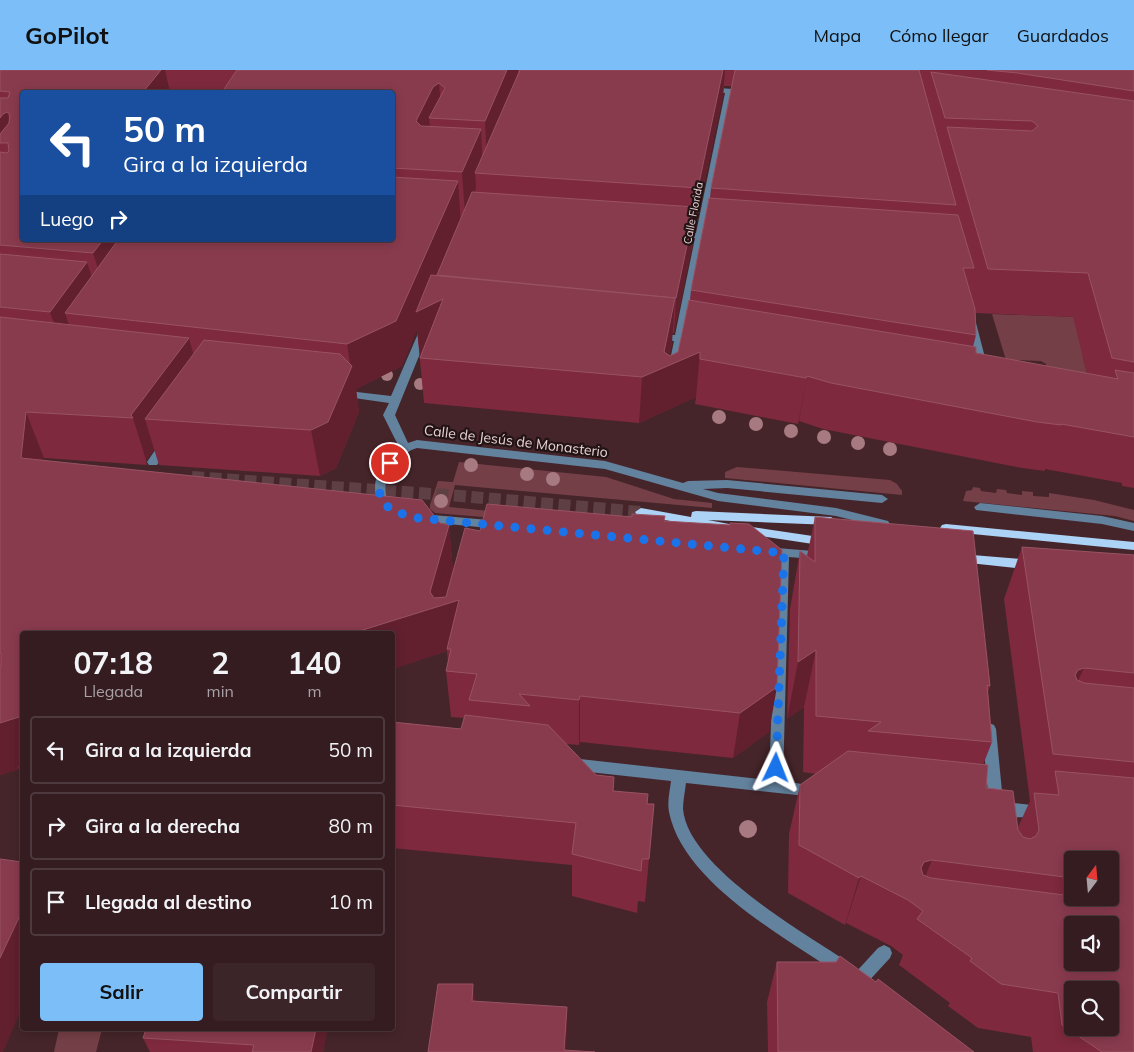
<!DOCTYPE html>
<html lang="es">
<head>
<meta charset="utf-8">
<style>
	body { margin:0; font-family:Mulish,sans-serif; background:#3c2529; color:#f1f3f6; height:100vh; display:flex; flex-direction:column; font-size:19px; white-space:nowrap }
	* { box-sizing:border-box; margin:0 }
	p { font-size:16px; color:#a9a1a5 }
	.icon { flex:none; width:28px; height:28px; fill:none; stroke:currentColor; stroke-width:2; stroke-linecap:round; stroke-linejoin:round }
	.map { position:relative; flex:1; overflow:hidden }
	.details { position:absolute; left:20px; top:561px; width:375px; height:400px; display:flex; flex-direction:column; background:#341c20; border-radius:5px; box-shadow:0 2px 12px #0003,0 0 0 1px #4e3a3e }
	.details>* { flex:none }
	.banner { position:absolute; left:20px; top:20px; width:375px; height:152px; border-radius:5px; box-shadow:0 2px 12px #0003,0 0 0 1px #4e3a3e; background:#1a4fa0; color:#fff; overflow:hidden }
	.needle { width:32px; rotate:16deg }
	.tools { position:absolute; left:1064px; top:781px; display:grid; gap:10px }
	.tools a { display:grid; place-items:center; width:55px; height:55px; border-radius:5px; background:#341c20; box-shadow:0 2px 12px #0003,0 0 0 1px #4e3a3e; font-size:25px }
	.pin { position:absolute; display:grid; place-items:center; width:42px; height:42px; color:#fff; margin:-21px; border:2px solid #fff; border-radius:50%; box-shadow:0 1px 5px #0007 }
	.me { position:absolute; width:55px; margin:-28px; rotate:2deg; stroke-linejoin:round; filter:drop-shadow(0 0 4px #0008) }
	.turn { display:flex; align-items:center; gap:18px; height:105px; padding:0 20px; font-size:22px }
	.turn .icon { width:65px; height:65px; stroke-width:2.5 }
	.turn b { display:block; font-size:35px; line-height:42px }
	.then { display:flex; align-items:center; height:48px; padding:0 20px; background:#0003; gap:10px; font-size:19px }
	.eta { display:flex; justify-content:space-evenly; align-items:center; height:85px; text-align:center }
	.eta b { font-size:30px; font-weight:700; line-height:35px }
	.cta { display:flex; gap:10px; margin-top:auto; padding:10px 20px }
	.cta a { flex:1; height:58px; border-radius:5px; background:#7bbef8; color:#111; font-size:20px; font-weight:700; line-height:58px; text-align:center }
	.cta a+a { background:#3c2529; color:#f1f3f6 }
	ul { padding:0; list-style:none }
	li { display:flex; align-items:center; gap:15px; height:68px; margin:0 10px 8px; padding:0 10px; border:2px solid #4e3a3e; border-radius:5px }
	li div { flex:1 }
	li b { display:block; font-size:19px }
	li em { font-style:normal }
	header { display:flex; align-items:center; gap:30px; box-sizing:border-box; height:70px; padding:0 25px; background:#7bbef8; color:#111 }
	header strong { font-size:24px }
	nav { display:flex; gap:28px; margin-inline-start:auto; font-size:18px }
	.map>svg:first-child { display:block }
</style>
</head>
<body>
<header>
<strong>GoPilot</strong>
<nav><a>Mapa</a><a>Cómo llegar</a><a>Guardados</a></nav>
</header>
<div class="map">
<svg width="1134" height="982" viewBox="0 0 1134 982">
	<rect width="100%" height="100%" fill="#45252a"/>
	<g fill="#753f47" fill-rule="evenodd">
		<path d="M 957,119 L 1038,122 L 1064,197 L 1072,197 L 1089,245 L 1099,287 L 1083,288 L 1091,318 L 1109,325 L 1026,311 L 1009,300 L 992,244 L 1078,247 L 1063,205 L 981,202 L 968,156 L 1033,156 L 1026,137 L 961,134 ZM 1017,290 L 1041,291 L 1046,294 L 1049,306 C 1038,310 1028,304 1019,299 Z"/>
		<polygon points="459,392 606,407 674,429 712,433 712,438 455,415 449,437 718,463 718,467 435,443 430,439 430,435 438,411 453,412"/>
		<polygon points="737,397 890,410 897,414 902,421 902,425 725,408 725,402"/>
		<polygon points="973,417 980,418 981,421 996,423 997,419 1006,420 1007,423 1022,425 1022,421 1033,422 1033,426 1049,427 1049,423 1094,430 1134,440 1134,451 1115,446 963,431 966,421 972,420"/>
		<polygon points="59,959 102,959 96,982 54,982"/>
	</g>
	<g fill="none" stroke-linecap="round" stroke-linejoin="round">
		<polyline stroke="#5d3f44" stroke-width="12" stroke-dasharray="12 5.5" stroke-linecap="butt" points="192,407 461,426 641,442"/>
		<g fill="#63829e" fill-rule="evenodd">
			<polygon points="704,17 747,20 751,22 747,24 733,23 705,163 718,164 723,167 718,170 704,169 685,266 698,267 703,270 698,273 684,272 678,300 673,303 668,300 674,271 656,270 651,267 656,264 675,265 695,168 678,167 673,164 678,161 696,163 725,23 704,21"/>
			<polygon points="971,250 976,253 988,299 987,301 979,301 978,299 966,253"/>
			<path d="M 425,256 L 430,259 L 395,345 L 408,373 L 417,370 L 605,391 L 683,413 L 688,411 L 727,410 L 882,425 L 888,429 L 882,433 L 727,418 L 703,419 L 718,423 L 836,438 L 888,451 L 890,454 L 884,458 L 836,446 L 718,431 L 605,399 L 417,378 C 399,383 382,405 386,425 C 387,430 392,433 395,438 L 393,441 L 385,441 C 365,422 378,391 399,377 L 383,345 L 389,333 L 340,326 L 335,323 L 340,320 L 391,326 L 420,259 Z"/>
			<polygon points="166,369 170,370 172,373 170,376 157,395 149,395 147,392 149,389 162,370"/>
			<polygon points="980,433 1102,446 1134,453 1134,461 1102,454 976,440 974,437"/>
			<polygon points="422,444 499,451 505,455 499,459 418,451 416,448 418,445"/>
			<path d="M 765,477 L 825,482 L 831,486 L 825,490 L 789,487 L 783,711 L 820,717 L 822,721 L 820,725 L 815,727 L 686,713 C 685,721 683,731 683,739 C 688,798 808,865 854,896 L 856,902 L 878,878 L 884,875 L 890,878 L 892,883 L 890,888 L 866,914 L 860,917 L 854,914 L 853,907 L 848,909 L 842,906 C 786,868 683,813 669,742 C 667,732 670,720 671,711 L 571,700 L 566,698 L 564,694 L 566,690 L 571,688 L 769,710 L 777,486 L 761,484 L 759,481 Z"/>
			<path d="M 989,653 L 994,655 L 996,659 L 1003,732 L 1041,736 L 1046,738 L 1048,742 L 1046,746 L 1041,748 C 1024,747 996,750 989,734 L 982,659 L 984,655 Z"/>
		</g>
		<g fill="#acd2f5" fill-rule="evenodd">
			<polygon points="641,438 691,447 692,442 696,441 831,447 837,451 831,455 708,450 729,454 731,457 725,461 637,445 635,442"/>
			<polygon points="946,454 1134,472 1134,480 942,461 940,458 942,455"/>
			<polygon points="745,456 826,468 832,472 826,476 741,463 739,460"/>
			<polygon points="960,484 1033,490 1039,495 1033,500 960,492 954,488"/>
		</g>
	</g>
	<g fill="#a67a80">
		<circle cx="387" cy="305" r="6"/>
		<circle cx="420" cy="314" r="6"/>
		<circle cx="719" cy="347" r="7"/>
		<circle cx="756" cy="354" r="7"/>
		<circle cx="791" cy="361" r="7"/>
		<circle cx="824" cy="367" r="7"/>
		<circle cx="858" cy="373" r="7"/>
		<circle cx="890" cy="379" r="7"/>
		<circle cx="471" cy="395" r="7"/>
		<circle cx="527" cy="404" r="7"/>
		<circle cx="553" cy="409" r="7"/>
		<circle cx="441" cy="431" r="7"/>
		<circle cx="748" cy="759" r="9"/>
	</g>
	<g fill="#7e293d" fill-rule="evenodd">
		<path d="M 0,0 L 1134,0 L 1134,418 L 1122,416 L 1122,413 L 1045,399 L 1045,401 L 1022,398 L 823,359 L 799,351 L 798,354 L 695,334 L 696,327 L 639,353 L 424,333 L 417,259 L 402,296 L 356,319 L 359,342 L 336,398 L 320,406 L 159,395 L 154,379 L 146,390 L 147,395 L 44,388 L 43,391 L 449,455 L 453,501 L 480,461 L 664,451 L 769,662 L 733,688 L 580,672 L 579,675 L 566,674 L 596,705 L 614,721 L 647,734 L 654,734 L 645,832 L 638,831 L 637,843 L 572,826 L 572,795 L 392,778 L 392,652 L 461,659 L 464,648 L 451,647 L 446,601 L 448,592 L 447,581 L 392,599 L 392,564 L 22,564 L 22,707 L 19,699 L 0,705 ZM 724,16 L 732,16 L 711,118 L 710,128 L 691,220 L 690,230 L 678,282 L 670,286 L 669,286 L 672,273 L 672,263 L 674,263 L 693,171 L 694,161 L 723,25 ZM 22,22 L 392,22 L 392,170 L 22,170 ZM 975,239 L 976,243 L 1073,247 L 1087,304 L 976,283 L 973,277 L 976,265 Z"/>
		<path d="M 815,447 L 990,616 L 988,622 L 992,672 L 983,695 L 986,718 L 1018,757 L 1030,731 L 1004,529 L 1022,477 L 1134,485 L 1134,982 L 1033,982 L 1031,967 L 978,958 L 948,936 L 950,933 L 899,895 L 903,885 L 891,876 L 846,853 L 845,855 L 788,823 L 789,764 L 800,715 L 816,704 L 803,702 L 804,637 L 787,649 L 790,539 L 800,481 L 807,486 ZM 1072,790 L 1110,790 L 1110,828 L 1072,828 Z"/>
		<polygon points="777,892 876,912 974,982 768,982 767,932"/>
		<polygon points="327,960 323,982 150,982 143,968"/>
	</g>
	<g fill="#62202f">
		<polygon points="161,0 165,0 170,22 143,22"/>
		<polygon points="507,0 518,0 518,18 487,93 485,51"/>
		<polygon points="723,0 725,0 723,25 694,161 698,118"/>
		<polygon points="439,13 442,49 429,48 431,69 416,51 433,17"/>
		<polygon points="7,42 21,84 8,73 0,73 0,48 3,44"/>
		<polygon points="481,59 483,102 475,103 476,118 465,145 462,102"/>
		<polygon points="458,111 461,155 443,229 420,287 417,259 402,296 356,319 359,342 336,398 320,406 311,360 351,300 347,274"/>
		<polygon points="695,137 693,171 674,263 676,228"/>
		<polygon points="103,170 130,170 107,228 93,183"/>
		<polygon points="87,192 101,237 65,243 75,274 66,287 50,242"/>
		<polygon points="675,228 672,273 667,296 700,282 696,327 639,353 642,307 664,282"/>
		<polygon points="189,268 201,313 145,349 154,379 146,390 133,348 131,345"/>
		<polygon points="807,306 799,351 798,354"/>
		<polygon points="26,342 44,388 40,435 21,388"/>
		<polygon points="449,455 453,501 459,530 451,579 447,579 447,581 392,599 392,564 350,564 430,522"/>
		<polygon points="816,580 804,637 787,649 798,592"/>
		<polygon points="1084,598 1061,648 1075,605 1078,600"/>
		<polygon points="777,617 769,662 733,688 740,643"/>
		<polygon points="580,626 580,672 579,675 579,630"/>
		<polygon points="22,646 22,697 17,696 19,699 0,705 0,653"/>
		<polygon points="932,790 914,834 921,798 924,792"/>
		<polygon points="861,806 846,853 845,855 859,808"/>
		<polygon points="22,841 22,938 3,982 0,982 0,888"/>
		<polygon points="473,914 476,937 472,931"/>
		<polygon points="567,937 567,959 566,982 564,982"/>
		<polygon points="316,959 327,959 327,960 323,982 311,982"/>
	</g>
	<g fill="#893b4e" stroke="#985363" fill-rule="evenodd">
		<polygon points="0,0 161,0 143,22 22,22 22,170 103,170 93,183 0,175 0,82 7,83 9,81 8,73 0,73 0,64 9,53 10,44 7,42 3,44 0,48 0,28 8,28 10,22 0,21"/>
		<polygon points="237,0 507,0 485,51 429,48 445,18 439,13 433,17 416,51 421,56 481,59 462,102 392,98 392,22 222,22"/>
		<polygon points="520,0 723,0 698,118 475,103"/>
		<polygon points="735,0 919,0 956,135 711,118"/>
		<polygon points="987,0 1134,0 1134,21 1017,3"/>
		<polygon points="931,2 1134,31 1134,292 1112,288 1088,203 988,199 947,57 1032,61 1038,56 1032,51 945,48"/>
		<polygon points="392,107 458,111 396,251 347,274 65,243 118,170 392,170"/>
		<polygon points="472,122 695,137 676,228 437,205"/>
		<polygon points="709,128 958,145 974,198 963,198 975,239 976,265 691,220"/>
		<polygon points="0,184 87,192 50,242 0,237"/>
		<polygon points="431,205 675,228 664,282 670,286 678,282 689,230 976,277 976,283 1118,309 1115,300 1134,303 1134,367 1061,354 1061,355 1037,352 831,313 807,306 806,308 700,289 700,282 642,307 420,288 443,229 416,242"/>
		<polygon points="0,247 189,268 131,345 133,348 26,342 21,388 422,430 440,453 449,455 430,522 434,528 446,527 465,458 480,461 487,434 632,447 632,444 665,446 664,451 730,455 730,453 749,454 782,480 777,617 740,643 580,626 579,630 519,624 530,636 469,630 477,604 446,601 451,579 447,579 459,530 350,564 22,564 22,646 0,653 0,596 1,596 1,583 0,583"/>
		<polygon points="204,270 340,284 352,296 328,352 311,360 145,349"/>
		<polygon points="815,447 973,461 990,616 987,615 992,672 868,661 881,652 816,646 816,580 798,592 800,481 815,492"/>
		<polygon points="1022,477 1134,485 1134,603 1084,598 1078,600 1075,605 1077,610 1084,613 1134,618 1134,692 1053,684"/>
		<polygon points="465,645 548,655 596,705 614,707 613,721 648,724 647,734 654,734 649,789 642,789 641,801 572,784 576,753 392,735 392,652 461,659"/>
		<path d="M 848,681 L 988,695 L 986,718 L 1013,721 L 1018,760 L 1023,767 L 1030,769 L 1036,766 L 1039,760 L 1034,723 L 1059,725 L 1055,701 L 1134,708 L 1134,982 L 1102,982 L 1062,955 L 1058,923 L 1001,914 L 970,891 L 972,888 L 917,849 L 923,841 L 908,830 L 861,806 L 859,808 L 799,775 L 800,715 ZM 932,790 L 1072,808 L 1072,790 L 1110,790 L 1110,828 L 1101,828 L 1099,829 L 1084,828 L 1072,828 L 1072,826 L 931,808 L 923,805 L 921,798 L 924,792 ZM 1072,855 L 1110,855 L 1110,892 L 1072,892 ZM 1072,920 L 1110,920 L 1110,958 L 1072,958 Z"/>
		<polygon points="0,789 22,792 22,841 0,888"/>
		<polygon points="840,886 876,912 878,909 974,982 778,982 777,892 836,892"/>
		<polygon points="438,914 473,914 472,931 567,937 564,980 595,982 428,982"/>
		<polygon points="146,959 316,959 311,982 252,982 254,975 143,968"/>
	</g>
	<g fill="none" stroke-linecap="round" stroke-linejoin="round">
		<path stroke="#1a73e8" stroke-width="9" stroke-dasharray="0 16.2" d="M 390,393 C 368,430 383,440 418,448 L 784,483 L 776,698"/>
	</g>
	<g text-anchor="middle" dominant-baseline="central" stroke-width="4.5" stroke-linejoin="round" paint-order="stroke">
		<g font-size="11" fill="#e8d2d4" stroke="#221315">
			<text transform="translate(693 143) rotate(-79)">Calle Florida</text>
		</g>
		<g font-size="14" fill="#e8d2d4" stroke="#221315">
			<text transform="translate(516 371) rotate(7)">Calle de Jesús de Monasterio</text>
		</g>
	</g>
</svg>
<div class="tools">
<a><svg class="needle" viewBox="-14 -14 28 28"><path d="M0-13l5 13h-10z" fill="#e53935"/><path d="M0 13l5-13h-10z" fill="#a9a1a5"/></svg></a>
<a><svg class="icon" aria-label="sound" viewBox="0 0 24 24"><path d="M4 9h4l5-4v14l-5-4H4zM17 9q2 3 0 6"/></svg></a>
<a><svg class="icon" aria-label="search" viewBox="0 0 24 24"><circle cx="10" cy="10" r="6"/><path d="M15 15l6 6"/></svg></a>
</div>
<div class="pin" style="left:390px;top:393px;background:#d93025"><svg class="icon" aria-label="arrive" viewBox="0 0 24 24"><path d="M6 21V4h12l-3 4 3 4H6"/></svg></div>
<svg class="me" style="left:776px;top:698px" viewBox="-20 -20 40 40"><path d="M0-17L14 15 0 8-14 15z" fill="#1a73e8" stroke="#fff" stroke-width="4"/></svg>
<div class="banner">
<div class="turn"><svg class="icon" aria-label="left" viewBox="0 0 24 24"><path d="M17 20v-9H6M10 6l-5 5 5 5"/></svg><div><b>50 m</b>Gira a la izquierda</div></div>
<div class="then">Luego<svg class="icon" aria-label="right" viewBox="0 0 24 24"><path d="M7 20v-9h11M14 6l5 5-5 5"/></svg></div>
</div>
<section class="details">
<div class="eta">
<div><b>07:18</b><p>Llegada</p></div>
<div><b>2</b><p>min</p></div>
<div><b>140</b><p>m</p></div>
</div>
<ul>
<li><svg class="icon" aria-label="left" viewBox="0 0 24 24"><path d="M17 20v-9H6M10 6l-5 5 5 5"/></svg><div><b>Gira a la izquierda</b></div><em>50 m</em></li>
<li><svg class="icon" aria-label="right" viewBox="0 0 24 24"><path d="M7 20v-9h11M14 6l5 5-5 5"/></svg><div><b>Gira a la derecha</b></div><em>80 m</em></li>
<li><svg class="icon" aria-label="arrive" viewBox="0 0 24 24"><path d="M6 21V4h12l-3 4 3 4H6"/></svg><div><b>Llegada al destino</b></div><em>10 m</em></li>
</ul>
<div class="cta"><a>Salir</a><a>Compartir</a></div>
</section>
</div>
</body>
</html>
